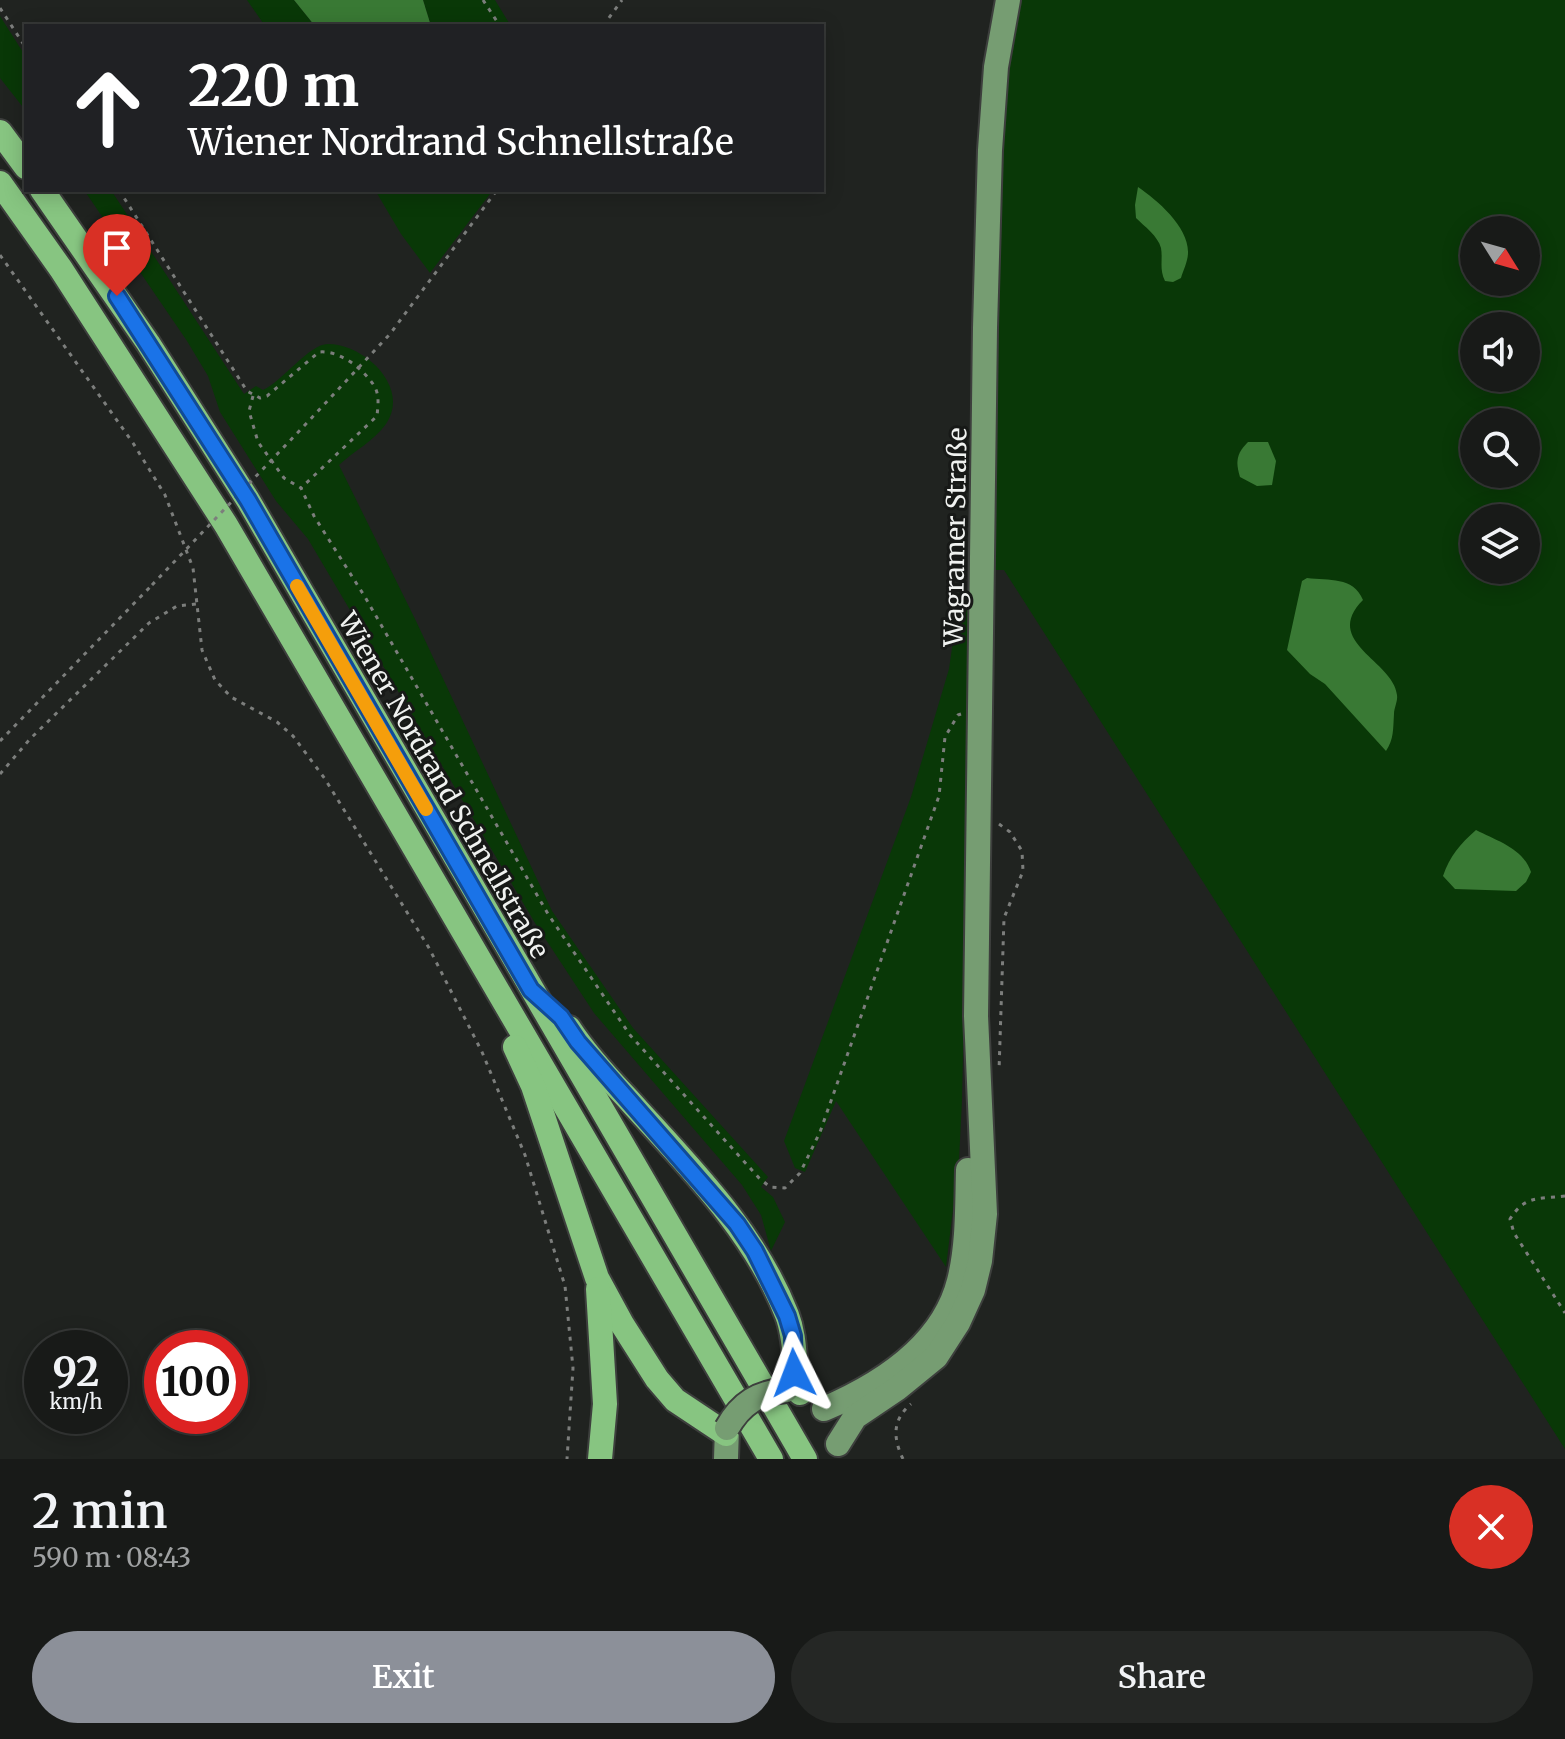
<!DOCTYPE html>
<html lang="en">
<head>
<meta charset="utf-8">
<style>
	body { margin:0; font-family:Merriweather,serif; background:#252725; color:#f1f3f6; height:100vh; display:flex; flex-direction:column; font-size:30px; white-space:nowrap }
	* { box-sizing:border-box; margin:0 }
	p { font-size:26px; color:#9fa1a2 }
	.icon { flex:none; width:44px; height:44px; fill:none; stroke:currentColor; stroke-width:2; stroke-linecap:round; stroke-linejoin:round }
	.map { position:relative; height:1459px; overflow:hidden }
	.details { display:flex; flex-direction:column; background:#181a18; flex:1 }
	.details>* { flex:none }
	.guide { position:absolute; left:24px; top:24px; width:800px; height:168px; border-radius:0px; box-shadow:0 4px 20px #0003,0 0 0 2px #363837; background:#202124; color:#fff; overflow:hidden }
	.needle { width:52px; rotate:127deg }
	.buttons { position:absolute; left:1460px; top:216px; display:grid; gap:16px }
	.buttons a { display:grid; place-items:center; width:80px; height:80px; border-radius:50%; background:#181a18; box-shadow:0 4px 20px #0003,0 0 0 2px #363837; font-size:40px }
	.speed { position:absolute; left:24px; top:1330px; display:flex; gap:16px; font-size:40px; font-weight:700; text-align:center }
	.speed>* { display:grid; place-content:center; width:104px; height:104px; border-radius:50%; background:#181a18; box-shadow:0 4px 20px #0003,0 0 0 2px #363837; line-height:1 }
	.speed small { font-size:20px; font-weight:400 }
	.speed .limit { border:12px solid #d22; background:#fff; color:#111 }
	.pin { position:absolute; display:grid; place-items:center; width:68px; height:68px; color:#fff; margin:-82px -34px; border-radius:50% 50% 50% 0; rotate:-45deg; box-shadow:0 0 8px #0007 }
	.pin .icon { rotate:45deg }
	.me { position:absolute; width:88px; margin:-44px; rotate:357deg; stroke-linejoin:round; filter:drop-shadow(0 0 6px #0008) }
	.turn { display:flex; align-items:center; gap:28px; height:168px; padding:0 32px; font-size:36px }
	.turn .icon { width:104px; height:104px; stroke-width:2.5 }
	.turn b { display:block; font-size:56px; line-height:68px }
	.round { display:grid; place-items:center; flex:none; width:84px; height:84px; border-radius:42px; background:#252725 }
	.headline { display:flex; align-items:center; justify-content:space-between; height:136px; padding:0 32px }
	h1 { font-size:48px; font-weight:600; line-height:60px }
	.cta { display:flex; gap:16px; margin-top:auto; padding:16px 32px }
	.cta a { flex:1; height:92px; border-radius:48px; background:#8c9099; color:#fff; font-size:32px; font-weight:600; line-height:92px; text-align:center }
	.cta a+a { background:#252725; color:#f1f3f6 }
	.map>svg:first-child { display:block }
</style>
</head>
<body>
<div class="map">
<svg width="1565" height="1459" viewBox="0 0 1565 1459">
	<rect width="100%" height="100%" fill="#202320"/>
	<g fill="#093807" fill-rule="evenodd">
		<polygon points="247,0 294,0 315,26 265,26"/>
		<polygon points="423,0 495,0 511,26 431,26"/>
		<path d="M 1013,0 L 1565,0 L 1565,1449 L 1004,570 L 995,570 L 996,469 L 992,468 L 998,151 ZM 1474,230 L 1526,230 L 1526,282 L 1474,282 ZM 1474,326 L 1526,326 L 1526,378 L 1474,378 ZM 1474,422 L 1526,422 L 1526,474 L 1474,474 ZM 1474,518 L 1526,518 L 1526,570 L 1474,570 Z"/>
		<polygon points="0,16 26,57 26,111 0,78"/>
		<path d="M 84,190 L 111,190 L 244,394 L 256,386 L 263,390 C 283,381 309,344 328,344 C 364,344 411,387 386,424 C 374,441 354,451 339,465 L 416,621 L 552,911 L 633,1028 L 768,1177 L 761,1187 L 773,1197 L 785,1222 L 771,1251 L 761,1215 L 742,1185 L 594,1013 L 535,923 L 308,539 L 276,501 L 220,412 L 208,376 L 187,341 Z"/>
		<polygon points="375,190 493,190 430,273 401,234"/>
		<polygon points="960,592 969,593 972,650 962,1100 959,1160 946,1267 836,1101 805,1172 795,1168 784,1141 911,797 949,669"/>
	</g>
	<g fill="#397934">
		<polygon points="294,0 423,0 431,26 315,26"/>
		<path d="M 1138,187 C 1157,200 1189,227 1188,253 C 1188,261 1183,271 1181,278 L 1173,282 L 1165,281 C 1159,269 1163,260 1161,248 C 1158,236 1144,226 1136,218 L 1135,205 Z"/>
		<path d="M 1248,442 L 1268,442 L 1276,461 L 1272,485 L 1257,486 L 1240,477 C 1235,461 1237,453 1248,442 Z"/>
		<path d="M 1307,578 C 1329,581 1353,576 1363,600 C 1321,642 1394,661 1397,695 C 1398,701 1394,708 1394,714 C 1393,729 1394,739 1386,751 L 1325,684 L 1310,674 L 1287,650 L 1302,581 Z"/>
		<path d="M 1476,830 C 1497,841 1523,848 1531,872 L 1526,882 L 1516,891 L 1455,889 L 1443,876 C 1450,856 1460,844 1476,830 Z"/>
	</g>
	<g fill="none" stroke-linecap="round" stroke-linejoin="round">
		<g stroke="#3d3f3d" stroke-width="28">
			<g id="primary">
				<path d="M 824,1409 C 880,1385 943,1345 959,1281 C 968,1245 967,1207 968,1170"/>
				<polyline points="838,1444 855,1417 898,1388 936,1357 958,1323 973,1290 980,1261 985,1214 976,1016 985,328 990,150 996,67 1008,0"/>
				<polyline points="726,1459 727,1428"/>
			</g>
		</g>
		<g stroke="#3d3f3d" stroke-width="28">
			<g id="highway">
				<polyline points="0,132 26,167"/>
				<polyline points="0,183 61,269 226,525 771,1459"/>
				<polyline points="42,190 148,343 248,500 805,1459"/>
				<path d="M 569,1028 C 586,1054 607,1077 628,1099 C 688,1166 754,1230 787,1315 C 797,1341 793,1368 800,1393"/>
				<polyline points="515,1047 533,1086 597,1278 622,1324 657,1379 675,1400 726,1434"/>
				<polyline points="598,1289 605,1404 600,1459"/>
			</g>
		</g>
		<g stroke="#7c7e7c" stroke-width="3" stroke-dasharray="4 6" stroke-linecap="butt">
			<polyline points="483,0 500,26"/>
			<polyline points="0,8 26,48"/>
			<polyline points="603,26 622,0"/>
			<path d="M 119,190 L 247,391 L 260,398 L 267,396 L 319,352 C 339,350 362,368 373,384 C 380,394 378,405 377,416 L 301,488"/>
			<polyline points="0,255 133,443 165,495 193,568 202,650 215,680 231,697 277,722 293,736 325,779 429,948 482,1052 525,1155 565,1286 573,1368 567,1459"/>
			<polyline points="253,396 249,411 258,442 284,478 301,488 314,516 365,597 548,914 630,1035 759,1178 770,1187 785,1188 800,1173 820,1132 939,796 945,737 958,715 961,714"/>
			<polyline points="304,426 390,334 497,190"/>
			<polyline points="0,741 152,585"/>
			<polyline points="0,774 30,739 149,623 177,606 196,604"/>
			<polyline points="999,824 1010,832 1022,851 1023,871 1004,918 999,1071"/>
			<path d="M 1565,1196 C 1539,1199 1525,1195 1510,1219 L 1514,1233 L 1565,1313"/>
			<path d="M 903,1459 C 893,1438 892,1420 911,1404"/>
		</g>
		<use href="#primary" stroke="#769d72" stroke-width="24"/>
		<use href="#highway" stroke="#87c581" stroke-width="24"/>
		<g stroke="#3d3f3d" stroke-width="28" stroke-linecap="butt">
			<path id="primary-bridge" d="M 727,1428 C 741,1403 758,1393 786,1390"/>
		</g>
		<polyline stroke="#7c7e7c" stroke-width="3" stroke-dasharray="4 6" stroke-linecap="butt" points="152,585 304,426"/>
		<use href="#primary-bridge" stroke="#769d72" stroke-width="24"/>
	</g>
	<g fill="none" stroke-linecap="round" stroke-linejoin="round">
		<g stroke="#114b97" stroke-width="20">
			<polyline id="route" points="117,296 248,500 531,990 561,1017 578,1042 737,1224 755,1251 787,1316 793,1336 794,1373"/>
		</g>
		<use href="#route" stroke="#1a73e8" stroke-width="14"/>
		<polyline stroke="#f59e0b" stroke-width="14" points="297,586 426,809"/>
	</g>
	<g text-anchor="middle" dominant-baseline="central" stroke-width="6" stroke-linejoin="round" paint-order="stroke">
		<g font-size="26" fill="#f0f2f0" stroke="#171917">
			<text transform="translate(955 537) rotate(-89)">Wagramer Straße</text>
			<text transform="translate(444 785) rotate(60)">Wiener Nordrand Schnellstraße</text>
		</g>
	</g>
</svg>
<div class="buttons">
<a><svg class="needle" viewBox="-14 -14 28 28"><path d="M0-13l5 13h-10z" fill="#e53935"/><path d="M0 13l5-13h-10z" fill="#9fa1a2"/></svg></a>
<a><svg class="icon" aria-label="sound" viewBox="0 0 24 24"><path d="M4 9h4l5-4v14l-5-4H4zM17 9q2 3 0 6"/></svg></a>
<a><svg class="icon" aria-label="search" viewBox="0 0 24 24"><circle cx="10" cy="10" r="6"/><path d="M15 15l6 6"/></svg></a>
<a><svg class="icon" aria-label="layers" viewBox="0 0 24 24"><path d="M12 4l9 5-9 5-9-5zM3 14l9 5 9-5"/></svg></a>
</div>
<div class="speed"><div>92<small>km/h</small></div><div class="limit">100</div></div>
<div class="pin" style="left:117px;top:296px;background:#d93025"><svg class="icon" aria-label="arrive" viewBox="0 0 24 24"><path d="M6 21V4h12l-3 4 3 4H6"/></svg></div>
<svg class="me" style="left:794px;top:1373px" viewBox="-20 -20 40 40"><path d="M0-17L14 15 0 8-14 15z" fill="#1a73e8" stroke="#fff" stroke-width="4"/></svg>
<div class="guide">
<div class="turn"><svg class="icon" aria-label="ahead" viewBox="0 0 24 24"><path d="M12 20V5M6 11l6-6 6 6"/></svg><div><b>220 m</b>Wiener Nordrand Schnellstraße</div></div>
</div>
</div>
<section class="details">
<div class="headline"><div><h1>2 min</h1><p>590 m · 08:43</p></div><a class="round" style="background:#d93025;color:#fff"><svg class="icon" aria-label="close" viewBox="0 0 24 24"><path d="M6 6l12 12M18 6L6 18"/></svg></a></div>
<div class="cta"><a>Exit</a><a>Share</a></div>
</section>
</body>
</html>
